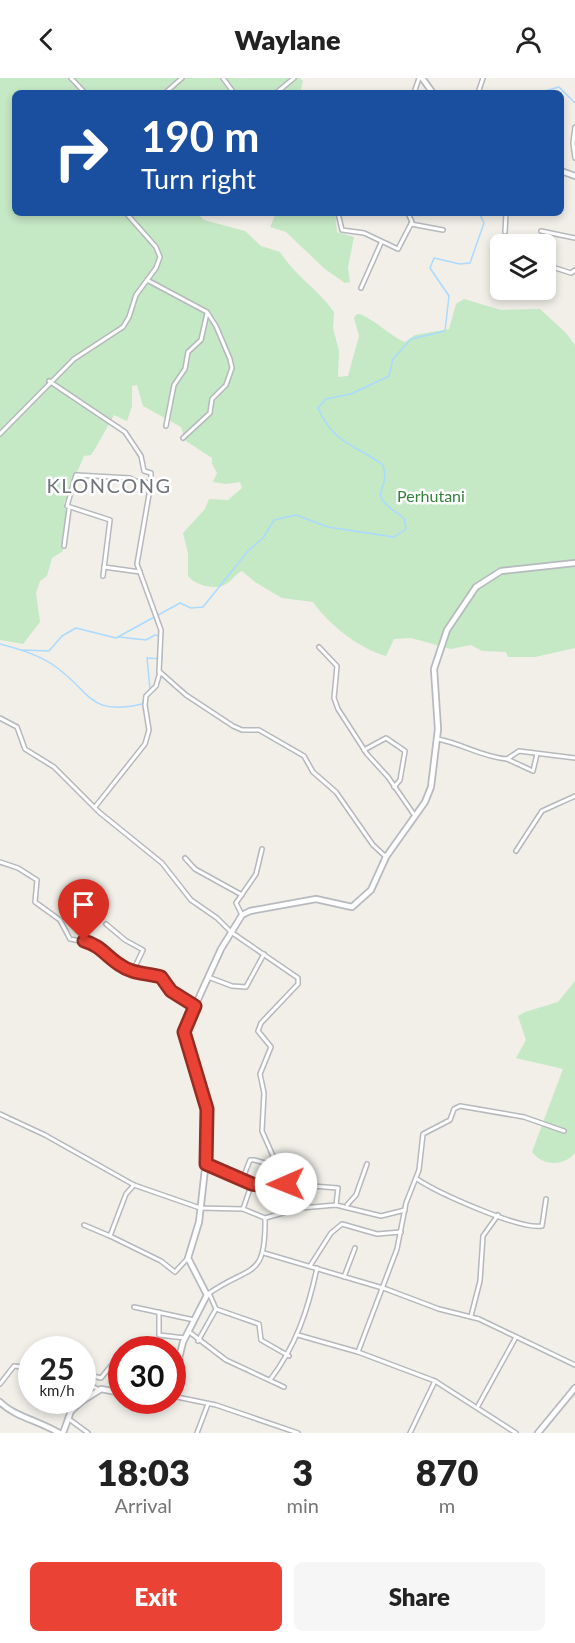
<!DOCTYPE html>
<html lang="en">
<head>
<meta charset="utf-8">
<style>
	body { margin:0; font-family:Lato,sans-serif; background:#f6f6f6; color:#222; height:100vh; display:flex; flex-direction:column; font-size:22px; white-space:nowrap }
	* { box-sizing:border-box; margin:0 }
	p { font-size:20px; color:#767676 }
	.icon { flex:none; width:33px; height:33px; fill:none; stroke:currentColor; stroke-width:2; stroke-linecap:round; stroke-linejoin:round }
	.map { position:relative; height:1355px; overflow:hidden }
	.drawer { display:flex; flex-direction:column; background:#fff; flex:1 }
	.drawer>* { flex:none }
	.hud { position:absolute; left:12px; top:12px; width:552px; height:126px; border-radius:9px; box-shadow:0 3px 9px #0003; background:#1a4fa0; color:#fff; overflow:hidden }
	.tools { position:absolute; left:490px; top:156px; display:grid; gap:12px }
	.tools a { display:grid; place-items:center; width:66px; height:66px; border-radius:9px; background:#fff; box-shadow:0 3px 9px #0003; font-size:30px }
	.speed { position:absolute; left:18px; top:1258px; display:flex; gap:12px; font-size:30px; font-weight:700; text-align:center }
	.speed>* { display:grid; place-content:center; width:78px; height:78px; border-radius:50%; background:#fff; box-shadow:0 3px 9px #0003; line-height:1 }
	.speed small { font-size:15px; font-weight:400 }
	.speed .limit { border:9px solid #d22; background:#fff; color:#111 }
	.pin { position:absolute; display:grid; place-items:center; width:51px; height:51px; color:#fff; margin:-62px -26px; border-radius:50% 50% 50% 0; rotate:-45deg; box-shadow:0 0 6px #0007 }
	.pin .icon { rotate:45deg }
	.me { position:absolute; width:66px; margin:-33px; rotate:269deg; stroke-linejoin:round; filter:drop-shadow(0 0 4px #0008) }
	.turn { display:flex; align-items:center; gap:21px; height:126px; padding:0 30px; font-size:27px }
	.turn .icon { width:78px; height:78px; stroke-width:2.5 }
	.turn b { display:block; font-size:42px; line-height:51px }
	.eta { display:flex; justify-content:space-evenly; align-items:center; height:102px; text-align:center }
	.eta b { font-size:36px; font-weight:800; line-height:42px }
	.action { display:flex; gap:12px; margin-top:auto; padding:12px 30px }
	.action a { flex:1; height:69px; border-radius:9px; background:#ea4335; color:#fff; font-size:24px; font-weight:800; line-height:69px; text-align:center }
	.action a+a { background:#f6f6f6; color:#222 }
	header { display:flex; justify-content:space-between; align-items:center; height:78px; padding:0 30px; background:#fff; font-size:27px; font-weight:800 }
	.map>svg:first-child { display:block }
</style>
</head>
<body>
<header><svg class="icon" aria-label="back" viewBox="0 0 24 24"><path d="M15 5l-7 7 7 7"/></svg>Waylane<svg class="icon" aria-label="person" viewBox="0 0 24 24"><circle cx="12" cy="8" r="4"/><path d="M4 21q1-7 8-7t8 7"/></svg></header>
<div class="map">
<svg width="575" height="1355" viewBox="0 0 575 1355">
	<rect width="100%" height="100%" fill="#f1efe8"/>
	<g fill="#c5e8c5">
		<path d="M 0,0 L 300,0 L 303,3 L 300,15 L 15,15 L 15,135 L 197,135 L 204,142 L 245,153 L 261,168 L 280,174 C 295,198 318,211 334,234 L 333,250 L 339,273 L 338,299 L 348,298 L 359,258 L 354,240 L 357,236 C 368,236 393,260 405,264 L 415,257 L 449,251 L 456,226 L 464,221 L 501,232 L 540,231 L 566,255 L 575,267 L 575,570 L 535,579 L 508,579 L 506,574 L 482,573 L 471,567 L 451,571 L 411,560 L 394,561 L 386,578 C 360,571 329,547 313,524 L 282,520 L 255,504 L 242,493 C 235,496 232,503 226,506 C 215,513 195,507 188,498 L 188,475 L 183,455 L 205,431 L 209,421 L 228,422 L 242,410 L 240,404 L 226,406 L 213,404 L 217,395 L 212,386 L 212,380 L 186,363 L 181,349 L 143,328 L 137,307 L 132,308 L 132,328 L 127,343 L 114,337 L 95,371 L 91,377 L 84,378 L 64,425 C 70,441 61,456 63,473 L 52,480 L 47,498 L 40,503 L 36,515 L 40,544 L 23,566 L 0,562 Z"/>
		<polygon points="276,135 335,135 337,154 354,159 348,189 350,204 345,205 325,191 286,154 270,149"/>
		<path d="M 575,903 L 575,1075 C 563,1089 543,1088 532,1074 L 563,991 L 516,980 L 526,962 L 518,938 L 525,934 L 558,924 Z"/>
	</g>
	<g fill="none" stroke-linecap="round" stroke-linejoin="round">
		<g stroke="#aadaff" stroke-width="1.5">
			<polyline points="538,15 559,9 575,25"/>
			<polyline points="119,559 146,562 155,557 159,558"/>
			<path d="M 0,566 C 19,571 40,577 56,589 C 93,616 89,638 142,626 L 150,611 L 147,580 L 162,581 L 162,560"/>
			<path d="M 22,572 L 49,573 L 62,558 L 76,550 L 116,560 L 180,525 L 191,530 L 203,529 L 248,473 L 263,460 L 274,442 L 296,437 L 328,449 L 394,459 L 406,451 L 404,440 C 361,411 392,418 383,387 C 354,365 335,368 318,330 L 326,321 L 351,316 L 389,298 L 393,281 L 411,261 L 445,253 L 449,218 L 430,190 L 434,180 L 460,186 L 470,185 L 484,145 L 479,135"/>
		</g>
		<g stroke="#b5b8bc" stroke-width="6">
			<g id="street">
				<polyline points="71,0 85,15"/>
				<polyline points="223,0 234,15"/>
				<polyline points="165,15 182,0"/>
				<polyline points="276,15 294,0"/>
				<polyline points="414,15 419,0"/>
				<polyline points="478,15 483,0"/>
				<polyline points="575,49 573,65 575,80"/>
				<polyline points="338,135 342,152 364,155 398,171 412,144 408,135"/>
				<polyline points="411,146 443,152"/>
				<polyline points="541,153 575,160"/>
				<polyline points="505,154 506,135"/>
				<polyline points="493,178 501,178"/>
				<polyline points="546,187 571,195 575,192"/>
				<polyline points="147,202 207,234 216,248 230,281 232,290 226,307 212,321 210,335 183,360"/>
				<polyline points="361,210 381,165"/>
				<polyline points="49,303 125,354 141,378 144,393 151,395 151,405 135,403 130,400 76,397 67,428 110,442 103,498"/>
				<polyline points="166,348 174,307 185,291 188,274 201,262 207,235"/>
				<polyline points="0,356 74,281 123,249 129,239 136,217 156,190 160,179 156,169 126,135"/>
				<polyline points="151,405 137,486 161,552 159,594"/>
				<polyline points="64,468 69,431"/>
				<polyline points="104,489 140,494"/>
				<polyline points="319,569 337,588 334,620 338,631 367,676 388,699 415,738"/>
				<polyline points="0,640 17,649 25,671 54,689 99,734 162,785 191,822 217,840 231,854 298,900 298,906 261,945 258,953 271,969 260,996 264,1015 262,1053 273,1078 270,1086"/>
				<path d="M 438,661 C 463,666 482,679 507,681 L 519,673 L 575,680"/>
				<polyline points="364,672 386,660 405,673 400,702 394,709"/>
				<polyline points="507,681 533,693 537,676"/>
				<polyline points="95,729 145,666 149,652 145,627 146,618 156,608 160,594 186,617 233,648 242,652 259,652 304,678 313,694 336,714 373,767 386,779"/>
				<polyline points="516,773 542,733 575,718"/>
				<polyline points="185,780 195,791 242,817"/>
				<polyline points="0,784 18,790 37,802 35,824 60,842 70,861 90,865 108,876 119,887 137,895 161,899 171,913 195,928"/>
				<polyline points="242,837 236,825 256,796 262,771"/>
				<polyline points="106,846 125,862 143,872 133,893"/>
				<polyline points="208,899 232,908 246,909 264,876"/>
				<polyline points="0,1036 45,1057 134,1107 200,1130 243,1131 265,1140 301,1130 336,1127 381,1138 405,1132"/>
				<polyline points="205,1086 252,1105 243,1131"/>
				<polyline points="243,1100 250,1082 254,1082 283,1090 281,1106"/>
				<path d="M 417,1101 C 438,1115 520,1152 542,1148 L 546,1121"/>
				<polyline points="252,1105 270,1109 286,1106 338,1110 336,1127"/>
				<polyline points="134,1107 126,1116 110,1158 161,1183 175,1194 188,1180"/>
				<polyline points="347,1127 356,1117 367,1086"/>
				<polyline points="292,1131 299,1123 304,1106"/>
				<polyline points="84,1147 110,1158"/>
				<polyline points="264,1175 386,1211 439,1231 479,1241 575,1287"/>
				<polyline points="310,1188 331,1155 342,1146 377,1156 401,1154"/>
				<polyline points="344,1199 355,1170"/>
				<polyline points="209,1215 216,1231 259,1246 261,1262 289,1278"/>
				<path d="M 208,1216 C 250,1186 266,1203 265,1140"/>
				<polyline points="134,1229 194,1242"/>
				<polyline points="159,1234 159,1257 185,1260"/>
				<polyline points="471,1238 480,1203 483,1158 498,1137"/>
				<polyline points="188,1253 226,1282 284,1309"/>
				<polyline points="298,1257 358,1274 435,1303 516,1355"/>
				<polyline points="198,1263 216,1231"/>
				<polyline points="358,1274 397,1171 406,1125 419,1092 423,1056 450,1042 454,1031 460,1028 524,1039 564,1053"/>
				<polyline points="82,1302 99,1312"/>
				<path d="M 270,1302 C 296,1268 308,1232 317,1190"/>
				<polyline points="85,1304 89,1297 101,1300 114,1284 122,1281"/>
				<polyline points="0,1306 14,1288 32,1290"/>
				<polyline points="172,1318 216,1327 298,1355"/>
				<polyline points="478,1328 516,1259"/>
				<polyline points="69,1341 88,1355"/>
				<polyline points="197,1355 208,1326"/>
				<polyline points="410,1355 435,1303"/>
			</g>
		</g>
		<g stroke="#b6babf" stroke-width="8">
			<g id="secondary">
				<polyline points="422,0 433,15"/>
				<polyline points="561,93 575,98"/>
				<polyline points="172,1309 183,1264 207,1217 188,1180 199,1144 206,1082 207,1035 185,950 221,871 242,837 250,833 316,821 352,829 371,812 386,779 425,724 431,709 438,651 434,591 447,552 476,509 501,493 575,485"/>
				<polyline points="82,1323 101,1311 122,1315"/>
				<path d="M 0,1324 C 15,1339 40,1343 59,1355"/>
				<polyline points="63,1355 71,1333 82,1323"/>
				<polyline points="538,1355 575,1310"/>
			</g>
		</g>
		<use href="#street" stroke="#fff" stroke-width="3"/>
		<use href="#secondary" stroke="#fff" stroke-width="4.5"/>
	</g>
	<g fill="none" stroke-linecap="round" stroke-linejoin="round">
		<g stroke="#982c22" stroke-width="15">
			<path id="route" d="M 84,863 C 100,867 107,879 120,887 C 132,896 147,895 161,899 L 171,913 L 195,928 L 184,954 L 207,1031 L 206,1086 L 252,1106 L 270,1109 L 286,1106"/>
		</g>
		<use href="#route" stroke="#ea4335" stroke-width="10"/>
	</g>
	<g text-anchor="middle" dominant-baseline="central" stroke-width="5" stroke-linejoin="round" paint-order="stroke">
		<g font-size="16" fill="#348238" stroke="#fff">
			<text x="431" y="417">Perhutani</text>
		</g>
		<g font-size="20" letter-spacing="1.5" fill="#70757a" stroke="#fff">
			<text x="109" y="407">KLONCONG</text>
		</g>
	</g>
</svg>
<div class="tools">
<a><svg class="icon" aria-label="layers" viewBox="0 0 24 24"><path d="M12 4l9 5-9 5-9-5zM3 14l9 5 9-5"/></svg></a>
</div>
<div class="speed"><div>25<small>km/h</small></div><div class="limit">30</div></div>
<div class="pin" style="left:84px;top:863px;background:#d93025"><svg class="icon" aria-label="arrive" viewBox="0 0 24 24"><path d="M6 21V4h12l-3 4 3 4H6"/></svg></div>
<svg class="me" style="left:286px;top:1106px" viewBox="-20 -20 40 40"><circle r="19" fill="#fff"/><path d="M0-13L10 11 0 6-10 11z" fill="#ea4335"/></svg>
<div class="hud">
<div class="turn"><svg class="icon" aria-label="right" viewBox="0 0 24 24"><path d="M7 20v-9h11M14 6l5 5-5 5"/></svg><div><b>190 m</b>Turn right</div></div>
</div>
</div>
<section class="drawer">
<div class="eta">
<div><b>18:03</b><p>Arrival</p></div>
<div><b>3</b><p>min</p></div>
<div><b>870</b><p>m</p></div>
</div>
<div class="action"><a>Exit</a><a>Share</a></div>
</section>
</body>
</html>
